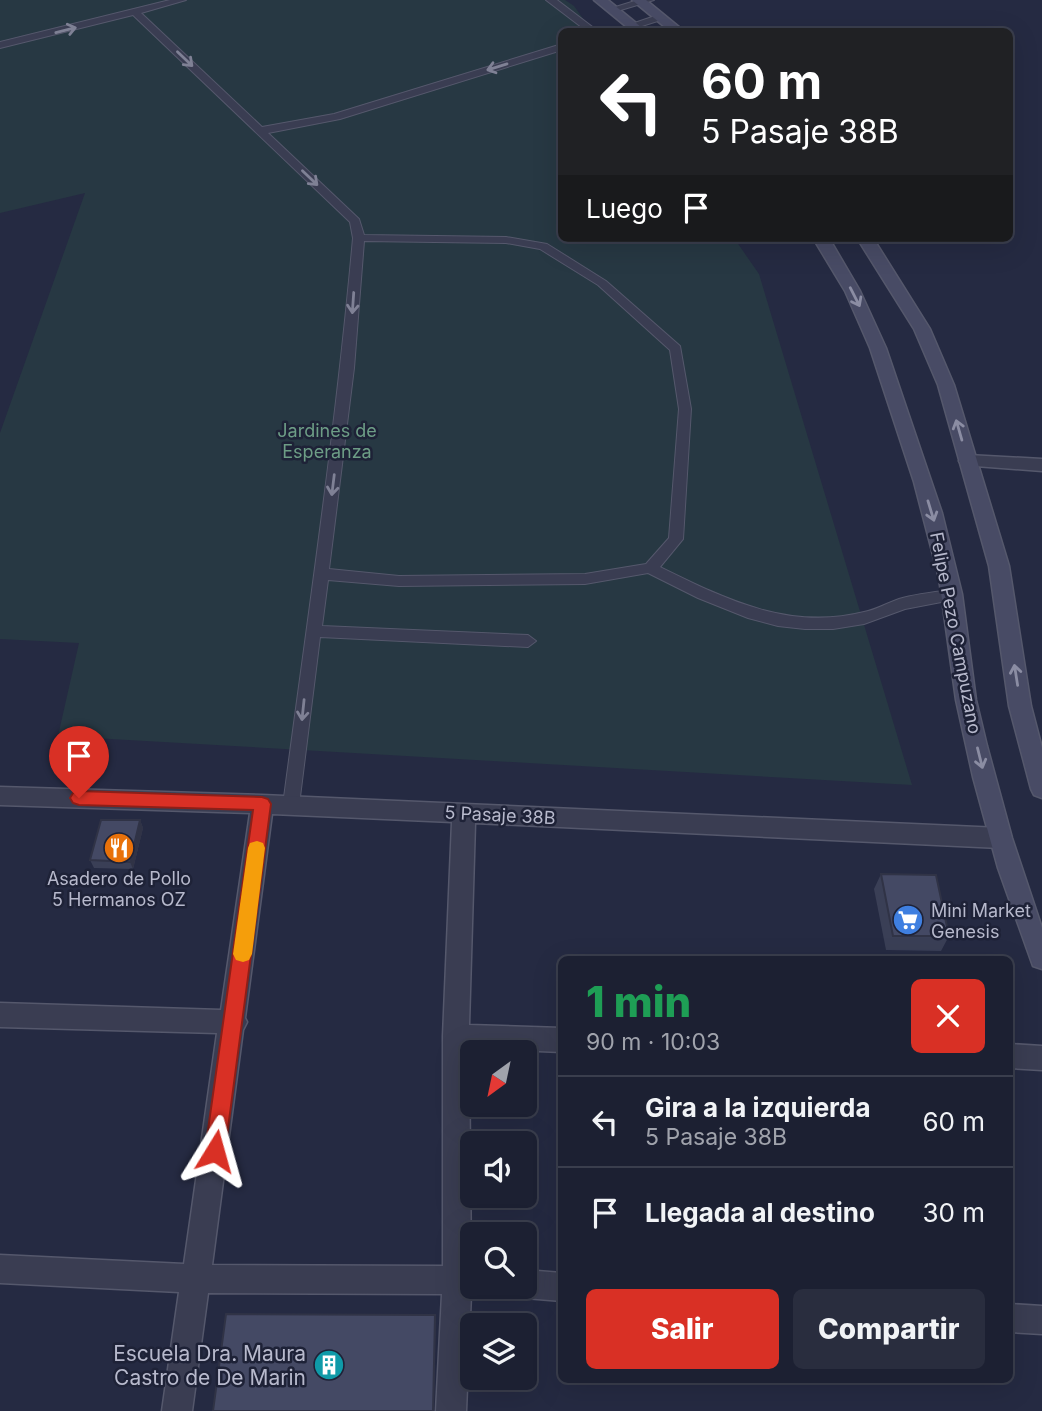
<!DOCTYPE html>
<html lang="es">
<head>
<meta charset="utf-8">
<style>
	body { margin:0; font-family:Inter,sans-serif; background:#292d3e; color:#f1f3f6; height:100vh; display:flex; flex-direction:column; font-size:26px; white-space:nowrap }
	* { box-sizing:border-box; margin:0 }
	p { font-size:23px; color:#a0a3ac }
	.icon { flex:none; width:38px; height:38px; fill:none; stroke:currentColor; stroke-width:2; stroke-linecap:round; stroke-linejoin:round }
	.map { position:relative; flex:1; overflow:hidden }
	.details { position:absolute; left:558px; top:956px; width:455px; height:427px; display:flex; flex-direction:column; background:#1c2032; border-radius:10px; box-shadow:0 7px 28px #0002,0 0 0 2px #3a3e4d }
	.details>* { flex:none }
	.guide { position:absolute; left:558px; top:28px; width:455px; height:214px; border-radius:10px; box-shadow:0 7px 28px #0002,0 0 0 2px #3a3e4d; background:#202124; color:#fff; overflow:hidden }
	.needle { width:46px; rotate:213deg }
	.tools { position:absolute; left:460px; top:1040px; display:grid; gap:14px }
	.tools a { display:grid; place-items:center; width:77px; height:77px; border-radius:10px; background:#1c2032; box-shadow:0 7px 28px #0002,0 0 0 2px #3a3e4d; font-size:35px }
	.pin { position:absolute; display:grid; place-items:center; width:60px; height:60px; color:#fff; margin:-72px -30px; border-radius:50% 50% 50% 0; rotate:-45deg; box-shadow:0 0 7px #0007 }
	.pin .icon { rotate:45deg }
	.me { position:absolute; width:77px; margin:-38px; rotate:8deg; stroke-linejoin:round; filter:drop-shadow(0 0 5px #0008) }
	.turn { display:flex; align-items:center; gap:24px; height:147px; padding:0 28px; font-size:32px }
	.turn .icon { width:91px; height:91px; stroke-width:2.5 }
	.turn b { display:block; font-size:49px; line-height:60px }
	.then { display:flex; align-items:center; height:66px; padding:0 28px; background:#0003; gap:14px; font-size:26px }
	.round { display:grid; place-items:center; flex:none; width:74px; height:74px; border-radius:10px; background:#292d3e }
	.headline { display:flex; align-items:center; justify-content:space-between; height:119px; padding:0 28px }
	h1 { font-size:42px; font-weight:800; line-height:52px; color:#1e9e55 }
	.cta { display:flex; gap:14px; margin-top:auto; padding:14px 28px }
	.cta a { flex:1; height:80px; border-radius:10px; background:#d93025; color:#fff; font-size:28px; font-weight:800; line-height:80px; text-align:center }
	.cta a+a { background:#292d3e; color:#f1f3f6 }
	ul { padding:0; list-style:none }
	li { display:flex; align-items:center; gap:21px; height:91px; padding:0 28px; border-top:2px solid #3a3e4d }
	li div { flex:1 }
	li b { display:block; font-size:26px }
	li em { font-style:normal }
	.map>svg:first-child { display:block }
</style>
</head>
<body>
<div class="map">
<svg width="1042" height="1411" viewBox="0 0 1042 1411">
	<rect width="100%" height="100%" fill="#252a42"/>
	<polygon fill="#273843" points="0,0 565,0 574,6 592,31 562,32 562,238 734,238 759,274 912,785 58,736 79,643 0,639 0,433 85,193 0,213"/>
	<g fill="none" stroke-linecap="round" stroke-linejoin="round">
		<g stroke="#55586c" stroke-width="2">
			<g id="service">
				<path d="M 170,0 L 186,0 L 141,13 L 262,127 L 334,114 L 562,44 L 562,50 L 340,119 L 268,133 L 359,219 L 364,235 L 506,237 L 547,244 L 606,281 L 680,346 L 691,409 L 683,539 L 660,567 C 725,599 789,631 864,612 C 876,610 887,603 899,599 C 916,594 934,592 952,590 L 959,595 L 957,599 L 905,609 L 864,624 L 833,629 L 805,629 L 778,626 L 748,618 L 698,598 L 648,573 L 585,584 L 399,586 L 328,580 L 322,626 L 528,635 L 536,641 L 528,647 L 320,637 L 299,805 L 297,810 L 291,812 L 285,810 L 283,805 C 308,616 336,429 353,238 L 350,222 L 133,15 L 0,48 L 0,42 ZM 364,241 L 506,243 L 540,249 L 598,285 L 670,350 L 679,409 L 669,538 L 646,564 L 585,574 L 399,576 L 329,569 L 354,368 Z"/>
				<polygon points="546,0 557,0 599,32 588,32"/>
				<polygon points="638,0 654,0 614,12 609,9"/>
				<polygon points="661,14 666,17 664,19 623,32 608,32"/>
			</g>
		</g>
		<g stroke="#55586c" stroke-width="3">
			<g id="minor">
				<polygon points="968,455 1042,459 1042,471 962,465 959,461"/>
				<path d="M 0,787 L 262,795 L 1000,828 L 1008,831 L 1011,838 L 1008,845 L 1000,848 L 475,823 L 469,1025 L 562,1028 L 562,1052 L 469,1048 L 471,1266 L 472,1286 L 484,1286 L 482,1290 L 471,1294 L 466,1411 L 436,1411 L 442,1294 L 208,1293 L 192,1411 L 162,1411 L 179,1292 L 0,1283 L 0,1255 L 184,1264 L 217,1033 L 0,1027 L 0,1003 L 221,1010 L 250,813 L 0,805 ZM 272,814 L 452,822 L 443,1036 L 443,1266 L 212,1265 L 243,1030 L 247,1022 L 245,1018 Z"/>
				<polygon points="1010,1044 1042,1046 1042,1070 1010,1068"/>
				<polygon points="525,1270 562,1273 562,1301 525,1298 515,1294 512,1286 525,1286"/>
				<polygon points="1010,1304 1042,1306 1042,1334 1010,1332"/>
			</g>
		</g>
		<g stroke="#55586c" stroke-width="3">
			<g id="secondary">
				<polygon points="594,0 608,0 647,32 633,32"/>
				<polygon points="632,0 646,0 685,32 671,32"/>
				<polygon points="813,238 829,238 860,291 886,348 942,513 962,594 976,700 987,746 1012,838 1042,928 1042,969 1033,966 998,868 973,777 956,700 939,578 914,482 870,348 845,291"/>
				<polygon points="857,238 873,238 930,329 954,385 1009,566 1031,706 1042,748 1042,798 1034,795 1031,789 1009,706 989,566 938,385 914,329"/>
			</g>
		</g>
		<use href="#service" fill="#3a3d52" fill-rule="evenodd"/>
		<use href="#minor" fill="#3a3d52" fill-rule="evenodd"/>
		<use href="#secondary" fill="#484b65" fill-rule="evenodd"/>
	</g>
	<g fill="#3a3f56">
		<polygon points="140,820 143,828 133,869 94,868 90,860"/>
		<polygon points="881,874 949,936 941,951 886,950 874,889"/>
	</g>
	<g fill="#303346">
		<polygon points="140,820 143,828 133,869 130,862"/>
		<polygon points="435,1315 436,1320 434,1411 433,1411"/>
	</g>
	<g fill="#444964" stroke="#303346" stroke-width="2">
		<polygon points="101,820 140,820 130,862 90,860"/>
		<polygon points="881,874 936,875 949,936 893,936"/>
		<polygon points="226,1314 435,1315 433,1411 213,1411"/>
	</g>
	<defs><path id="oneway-shaft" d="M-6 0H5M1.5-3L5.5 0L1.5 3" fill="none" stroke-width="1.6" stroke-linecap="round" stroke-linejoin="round" transform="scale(1.75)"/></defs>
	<g stroke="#7f8195">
		<use href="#oneway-shaft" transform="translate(66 30) rotate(-14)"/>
		<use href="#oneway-shaft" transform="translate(185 59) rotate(44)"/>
		<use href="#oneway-shaft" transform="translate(497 67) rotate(163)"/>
		<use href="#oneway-shaft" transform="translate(310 178) rotate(44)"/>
		<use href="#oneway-shaft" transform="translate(353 303) rotate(94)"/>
		<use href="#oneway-shaft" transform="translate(333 485) rotate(97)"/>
		<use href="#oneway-shaft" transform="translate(303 710) rotate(96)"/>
	</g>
	<g stroke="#8b8da3">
		<use href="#oneway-shaft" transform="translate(855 297) rotate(63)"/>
		<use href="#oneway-shaft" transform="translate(959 430) rotate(-106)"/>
		<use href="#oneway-shaft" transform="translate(931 511) rotate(73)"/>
		<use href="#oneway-shaft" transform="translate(1016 675) rotate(-99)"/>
		<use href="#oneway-shaft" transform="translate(980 758) rotate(76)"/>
	</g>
	<polygon fill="#d93025" stroke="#8d1f18" stroke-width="2" points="79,791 262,797 268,799 271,804 225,1151 222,1158 215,1161 208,1158 205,1151 253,810 79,805 73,803 70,798 73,793"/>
	<polygon fill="#f59e0b" points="257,841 263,843 265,848 252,954 249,960 243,962 236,960 233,954 248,848 250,843"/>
	<defs>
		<g id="restaurant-disc" transform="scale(1.575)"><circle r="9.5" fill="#e8710a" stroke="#1e2237"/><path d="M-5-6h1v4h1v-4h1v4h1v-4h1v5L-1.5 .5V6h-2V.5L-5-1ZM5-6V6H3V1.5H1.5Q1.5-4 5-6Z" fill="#fff"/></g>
		<g id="supermarket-disc" transform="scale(1.575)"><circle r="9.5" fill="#3f7fe0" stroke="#1e2237"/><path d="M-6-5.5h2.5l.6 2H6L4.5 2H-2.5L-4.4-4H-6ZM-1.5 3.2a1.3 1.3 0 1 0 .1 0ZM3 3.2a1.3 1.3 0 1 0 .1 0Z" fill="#fff"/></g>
		<g id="building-disc" transform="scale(1.575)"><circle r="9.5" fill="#0f9aa8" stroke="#1e2237"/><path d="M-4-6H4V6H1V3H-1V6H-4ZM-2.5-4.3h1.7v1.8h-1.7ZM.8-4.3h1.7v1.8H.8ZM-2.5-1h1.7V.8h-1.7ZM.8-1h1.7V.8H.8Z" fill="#fff"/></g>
	</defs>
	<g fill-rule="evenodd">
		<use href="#restaurant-disc" x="119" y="848"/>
		<use href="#supermarket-disc" x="908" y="920"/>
		<use href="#building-disc" x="329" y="1365"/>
	</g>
	<g text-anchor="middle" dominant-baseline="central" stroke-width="5" stroke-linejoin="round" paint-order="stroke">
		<g font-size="18" fill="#6d9d86" stroke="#1e2237">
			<text x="327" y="430">Jardines de<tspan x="327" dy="21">Esperanza</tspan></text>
		</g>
		<g font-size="18" fill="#b7b9cc" stroke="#1e2237">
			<text transform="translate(956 633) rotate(79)">Felipe Pezo Campuzano</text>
			<text transform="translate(500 815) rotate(3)">5 Pasaje 38B</text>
		</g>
		<g font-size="18" fill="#b7b9cc" stroke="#1e2237">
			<text x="119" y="878">Asadero de Pollo<tspan x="119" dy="21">5 Hermanos OZ</tspan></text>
			<text x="931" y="910" text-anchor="start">Mini Market<tspan x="931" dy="21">Genesis</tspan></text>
		</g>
		<g font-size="21" fill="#b7b9cc" stroke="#1e2237" text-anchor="end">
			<text x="306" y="1353">Escuela Dra. Maura<tspan x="306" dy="24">Castro de De Marin</tspan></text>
		</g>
	</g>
</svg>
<div class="tools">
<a><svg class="needle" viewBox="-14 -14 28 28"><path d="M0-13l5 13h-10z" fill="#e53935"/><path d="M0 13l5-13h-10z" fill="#a0a3ac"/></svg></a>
<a><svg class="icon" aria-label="sound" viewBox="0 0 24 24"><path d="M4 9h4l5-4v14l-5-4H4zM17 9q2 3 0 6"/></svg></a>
<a><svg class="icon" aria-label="search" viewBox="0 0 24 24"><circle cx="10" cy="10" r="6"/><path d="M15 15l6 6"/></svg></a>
<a><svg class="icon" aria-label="layers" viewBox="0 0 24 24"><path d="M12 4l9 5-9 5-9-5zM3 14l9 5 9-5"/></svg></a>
</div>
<div class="pin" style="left:79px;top:798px;background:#d93025"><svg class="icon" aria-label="arrive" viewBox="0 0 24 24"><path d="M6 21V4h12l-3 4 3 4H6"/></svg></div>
<svg class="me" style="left:215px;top:1151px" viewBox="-20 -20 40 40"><path d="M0-17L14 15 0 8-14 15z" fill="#d93025" stroke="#fff" stroke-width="4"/></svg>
<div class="guide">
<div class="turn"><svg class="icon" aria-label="left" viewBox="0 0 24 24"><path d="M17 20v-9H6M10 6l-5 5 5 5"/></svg><div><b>60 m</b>5 Pasaje 38B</div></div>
<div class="then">Luego<svg class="icon" aria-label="arrive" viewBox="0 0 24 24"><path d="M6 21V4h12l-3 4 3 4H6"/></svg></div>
</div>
<section class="details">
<div class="headline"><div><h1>1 min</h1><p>90 m · 10:03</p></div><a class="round" style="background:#d93025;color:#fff"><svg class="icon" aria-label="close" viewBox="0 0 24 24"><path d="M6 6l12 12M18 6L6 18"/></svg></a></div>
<ul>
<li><svg class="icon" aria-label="left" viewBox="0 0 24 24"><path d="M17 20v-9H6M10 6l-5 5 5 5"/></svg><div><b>Gira a la izquierda</b><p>5 Pasaje 38B</p></div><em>60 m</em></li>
<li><svg class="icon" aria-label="arrive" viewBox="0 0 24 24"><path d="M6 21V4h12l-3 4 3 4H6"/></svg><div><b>Llegada al destino</b></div><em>30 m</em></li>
</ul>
<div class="cta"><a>Salir</a><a>Compartir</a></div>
</section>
</div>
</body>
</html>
